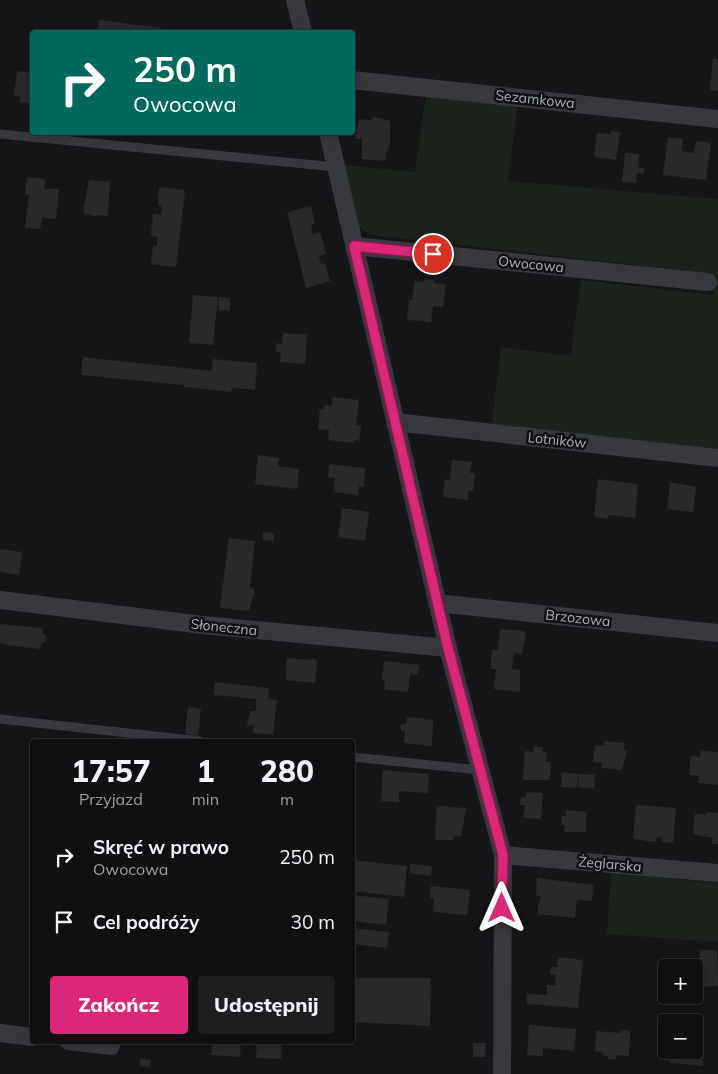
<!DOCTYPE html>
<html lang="pl">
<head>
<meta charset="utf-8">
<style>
	body { margin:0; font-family:Mulish,sans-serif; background:#1e1e20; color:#f1f3f6; height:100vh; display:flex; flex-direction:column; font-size:19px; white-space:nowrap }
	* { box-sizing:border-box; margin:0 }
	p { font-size:16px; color:#9c9d9f }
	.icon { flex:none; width:28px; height:28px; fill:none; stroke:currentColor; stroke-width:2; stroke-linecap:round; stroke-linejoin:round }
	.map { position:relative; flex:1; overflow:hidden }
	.panel { position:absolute; left:30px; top:739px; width:325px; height:305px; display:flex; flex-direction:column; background:#101012; border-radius:5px; box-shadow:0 2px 12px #0003,0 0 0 1px #303032 }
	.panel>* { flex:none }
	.top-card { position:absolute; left:30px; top:30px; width:325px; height:105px; border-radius:5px; box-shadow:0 2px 12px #0003,0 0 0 1px #303032; background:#00695c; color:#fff; overflow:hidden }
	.fabs { position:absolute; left:658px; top:959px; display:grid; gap:10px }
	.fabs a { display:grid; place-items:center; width:45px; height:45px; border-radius:5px; background:#101012; box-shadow:0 2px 12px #0003,0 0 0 1px #303032; font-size:25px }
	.pin { position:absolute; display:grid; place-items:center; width:42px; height:42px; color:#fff; margin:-21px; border:2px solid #fff; border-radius:50%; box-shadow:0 1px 5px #0007 }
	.me { position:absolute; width:55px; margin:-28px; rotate:0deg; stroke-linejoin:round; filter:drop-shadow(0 0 4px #0008) }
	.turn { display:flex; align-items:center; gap:18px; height:105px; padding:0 20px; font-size:22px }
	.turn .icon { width:65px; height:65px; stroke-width:2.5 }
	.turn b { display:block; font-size:35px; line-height:42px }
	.eta { display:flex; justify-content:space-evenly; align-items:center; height:85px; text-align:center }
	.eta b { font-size:30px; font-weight:800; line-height:35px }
	.primary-button { display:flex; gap:10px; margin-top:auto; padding:10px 20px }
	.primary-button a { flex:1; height:58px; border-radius:5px; background:#db2777; color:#fff; font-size:20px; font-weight:800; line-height:58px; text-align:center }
	.primary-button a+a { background:#1e1e20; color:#f1f3f6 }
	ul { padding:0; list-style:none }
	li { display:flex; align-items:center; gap:15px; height:65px; padding:0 20px }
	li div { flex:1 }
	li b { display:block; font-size:19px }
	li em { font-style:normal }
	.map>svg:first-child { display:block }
</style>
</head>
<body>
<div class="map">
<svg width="718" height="1074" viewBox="0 0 718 1074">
	<rect width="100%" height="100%" fill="#161618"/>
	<g fill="#1c231d">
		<polygon points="426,94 518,104 508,181 718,199 718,449 492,424 501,347 571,356 581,280 712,295 715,274 372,235 359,227 343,165 415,172"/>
		<polygon points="611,873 718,883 718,942 607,934"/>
	</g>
	<g fill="#29292c">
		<polygon points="99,20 161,28 160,32 97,32"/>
		<polygon points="713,58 718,59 718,91 710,90"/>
		<polygon points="17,71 32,73 32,104 19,102 20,96 14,95"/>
		<polygon points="373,117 390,121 390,142 388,151 386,151 385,161 362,159 362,139 355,139 359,119 370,120"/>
		<polygon points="611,131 620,132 616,160 594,157 597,133 611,134"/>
		<polygon points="668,137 683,139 682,151 694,153 696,141 711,143 706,180 663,175"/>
		<polygon points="625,153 639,154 638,167 644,168 644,174 637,173 636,183 622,182"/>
		<polygon points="27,177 46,179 44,189 59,189 56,219 42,218 40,229 25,228 29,195 25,194"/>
		<polygon points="89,180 110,182 108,216 99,215 96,217 83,213"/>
		<polygon points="159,187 185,190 176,267 151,264 153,245 157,246 158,237 151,236 153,214 161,215 162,205 158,205"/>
		<polygon points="311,206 315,224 311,225 313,234 320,232 326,254 319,256 321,264 325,263 330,281 306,288 287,212"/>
		<polygon points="424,279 434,280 434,283 446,284 443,307 433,306 431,322 407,320 409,300 412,300 415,281 424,282"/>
		<polygon points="193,295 218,297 213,345 189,343"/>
		<polygon points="219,297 230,298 230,311 218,310"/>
		<polygon points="283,333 307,335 305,364 280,362 281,352 276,352 276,343 282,344"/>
		<polygon points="83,357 212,371 213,359 257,363 255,390 232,388 231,392 184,387 184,385 81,375"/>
		<polygon points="332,397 359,400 356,425 361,426 359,441 355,440 354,443 328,440 329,430 318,429 320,409 324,410 324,405 332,406"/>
		<polygon points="258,455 279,458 278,466 299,469 297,489 255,484"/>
		<polygon points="452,460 472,462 470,473 475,473 473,491 468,491 468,500 443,497 445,479 450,480"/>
		<polygon points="329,464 365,468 364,487 359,486 358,495 334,492 335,478 328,477"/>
		<polygon points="598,479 638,484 635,518 609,515 608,519 594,517"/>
		<polygon points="670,482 696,487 693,512 667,509"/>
		<polygon points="342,508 369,512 365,541 338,537"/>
		<polygon points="263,532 274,533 274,541 263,540"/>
		<polygon points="229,538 255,541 250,587 255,590 249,611 220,608"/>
		<polygon points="0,549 22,552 19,575 0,572"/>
		<polygon points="0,624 42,628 42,633 47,637 46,641 41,643 40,649 7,645 0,642"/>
		<polygon points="500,629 524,631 526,633 522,654 514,653 512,669 520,670 520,692 494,689 496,669 491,669 491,659 492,650 498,650"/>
		<polygon points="287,658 308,660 314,658 317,661 315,683 286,680"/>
		<polygon points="384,661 419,665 418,675 410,674 408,692 384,689 385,681 382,680"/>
		<polygon points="215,682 269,688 268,699 277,700 273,735 253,733 254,726 247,725 250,711 256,711 256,699 214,695"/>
		<polygon points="188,707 201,709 198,736 185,734"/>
		<polygon points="407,717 433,720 432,746 404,743 405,731 401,731 400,725 406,723"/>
		<polygon points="604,741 625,743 624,750 627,751 622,770 601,768 602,763 593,762 595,745 604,746"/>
		<polygon points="534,746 543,747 543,752 547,753 546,762 551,762 550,780 523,780 525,751 533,752"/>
		<polygon points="701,750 718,752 718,785 698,783 699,776 689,775 691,756 700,757"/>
		<polygon points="383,770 429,774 428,793 399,791 399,802 381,801"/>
		<polygon points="562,772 578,774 577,788 561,787"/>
		<polygon points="579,774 595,775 594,789 578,787"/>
		<polygon points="526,792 543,793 541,819 523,818 525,805 520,805 521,797 525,798"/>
		<polygon points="636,805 676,808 673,843 662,842 662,838 656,837 656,842 633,839"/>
		<polygon points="437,806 466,808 461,837 454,836 454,840 435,840"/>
		<polygon points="566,810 586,812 586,832 564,832 565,825 561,825 562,816 566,816"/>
		<polygon points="706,812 718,813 718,844 712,844 713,838 693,834 695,814 706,815"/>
		<polygon points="352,860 407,866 404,897 352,891"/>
		<polygon points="410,864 432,866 431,876 410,873"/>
		<polygon points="537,878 594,885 592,901 577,900 575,918 538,914 538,905 541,897 536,895"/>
		<polygon points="431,886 470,890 467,915 433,912 434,899 430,898"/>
		<polygon points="352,895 389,899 386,925 352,921"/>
		<polygon points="352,928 389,932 387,948 352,944"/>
		<polygon points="700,950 717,951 718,986 694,987 694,962 699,962"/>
		<polygon points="558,957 583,960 578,1008 527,1004 527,994 547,995 547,985 555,985 556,975 550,974 551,967 557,967"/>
		<polygon points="352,978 431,978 430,1026 352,1022"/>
		<polygon points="529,1025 576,1029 574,1051 543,1048 543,1056 527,1055"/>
		<polygon points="621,1030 630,1031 629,1056 616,1055 616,1059 607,1059 608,1056 602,1055 603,1052 595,1051 596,1031 621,1033"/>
		<polygon points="694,1037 696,1037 696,1049 704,1049 703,1066 670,1063 671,1050 694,1050"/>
		<polygon points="212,1041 241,1041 240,1057 211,1055"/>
		<polygon points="257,1041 282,1041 281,1059 256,1058"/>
		<polygon points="473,1043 486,1043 485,1057 473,1057"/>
		<polygon points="140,1059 151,1060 150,1067 140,1066"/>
	</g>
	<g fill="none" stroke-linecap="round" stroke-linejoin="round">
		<g stroke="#37383d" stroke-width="9">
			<polyline points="0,134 336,167"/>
			<polyline points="0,719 200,741"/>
			<polyline points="352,757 480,770"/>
		</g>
		<g stroke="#37383d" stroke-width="18">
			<polyline points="295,0 303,32"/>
			<polyline points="352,80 718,119"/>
			<polyline points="328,132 448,648 503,855 502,1074"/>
			<polyline points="354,246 708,282"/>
			<polyline points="395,422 718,458"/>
			<polyline points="0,600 203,625 448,648"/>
			<polyline points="437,603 718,633"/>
			<polyline points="503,855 718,873"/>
			<polyline points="0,1033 32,1037"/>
			<polyline points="69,1041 111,1046"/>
		</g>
	</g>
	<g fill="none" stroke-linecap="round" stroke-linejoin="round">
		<g stroke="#8e194d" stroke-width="12">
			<polyline id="route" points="433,254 354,246 448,648 503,855 502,908"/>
		</g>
		<use href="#route" stroke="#db2777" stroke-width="9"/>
	</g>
	<g text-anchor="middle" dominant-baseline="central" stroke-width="5" stroke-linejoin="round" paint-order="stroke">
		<g font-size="14" fill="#a8adb8" stroke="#111113">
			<text transform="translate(535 99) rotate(6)">Sezamkowa</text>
			<text transform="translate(531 264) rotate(6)">Owocowa</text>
			<text transform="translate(557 440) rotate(6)">Lotników</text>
			<text transform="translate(578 618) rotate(6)">Brzozowa</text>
			<text transform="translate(224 627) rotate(6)">Słoneczna</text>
			<text transform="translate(610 864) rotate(5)">Żeglarska</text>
		</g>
	</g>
</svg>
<div class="fabs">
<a>+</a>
<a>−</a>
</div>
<div class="pin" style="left:433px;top:254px;background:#d93025"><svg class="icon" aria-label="arrive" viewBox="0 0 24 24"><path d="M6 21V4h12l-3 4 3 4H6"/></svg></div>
<svg class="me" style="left:502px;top:908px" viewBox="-20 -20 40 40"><path d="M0-17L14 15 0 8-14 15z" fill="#db2777" stroke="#fff" stroke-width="4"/></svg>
<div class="top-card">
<div class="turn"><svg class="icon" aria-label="right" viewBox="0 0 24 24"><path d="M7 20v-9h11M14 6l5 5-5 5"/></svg><div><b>250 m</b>Owocowa</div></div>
</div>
<section class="panel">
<div class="eta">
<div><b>17:57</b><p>Przyjazd</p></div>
<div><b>1</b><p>min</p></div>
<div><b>280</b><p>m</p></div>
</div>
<ul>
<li><svg class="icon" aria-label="right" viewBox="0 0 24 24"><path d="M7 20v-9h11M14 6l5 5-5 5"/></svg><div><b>Skręć w prawo</b><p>Owocowa</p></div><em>250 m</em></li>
<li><svg class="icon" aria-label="arrive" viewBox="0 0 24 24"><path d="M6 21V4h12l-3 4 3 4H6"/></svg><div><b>Cel podróży</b></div><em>30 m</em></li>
</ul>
<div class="primary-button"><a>Zakończ</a><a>Udostępnij</a></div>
</section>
</div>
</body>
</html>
